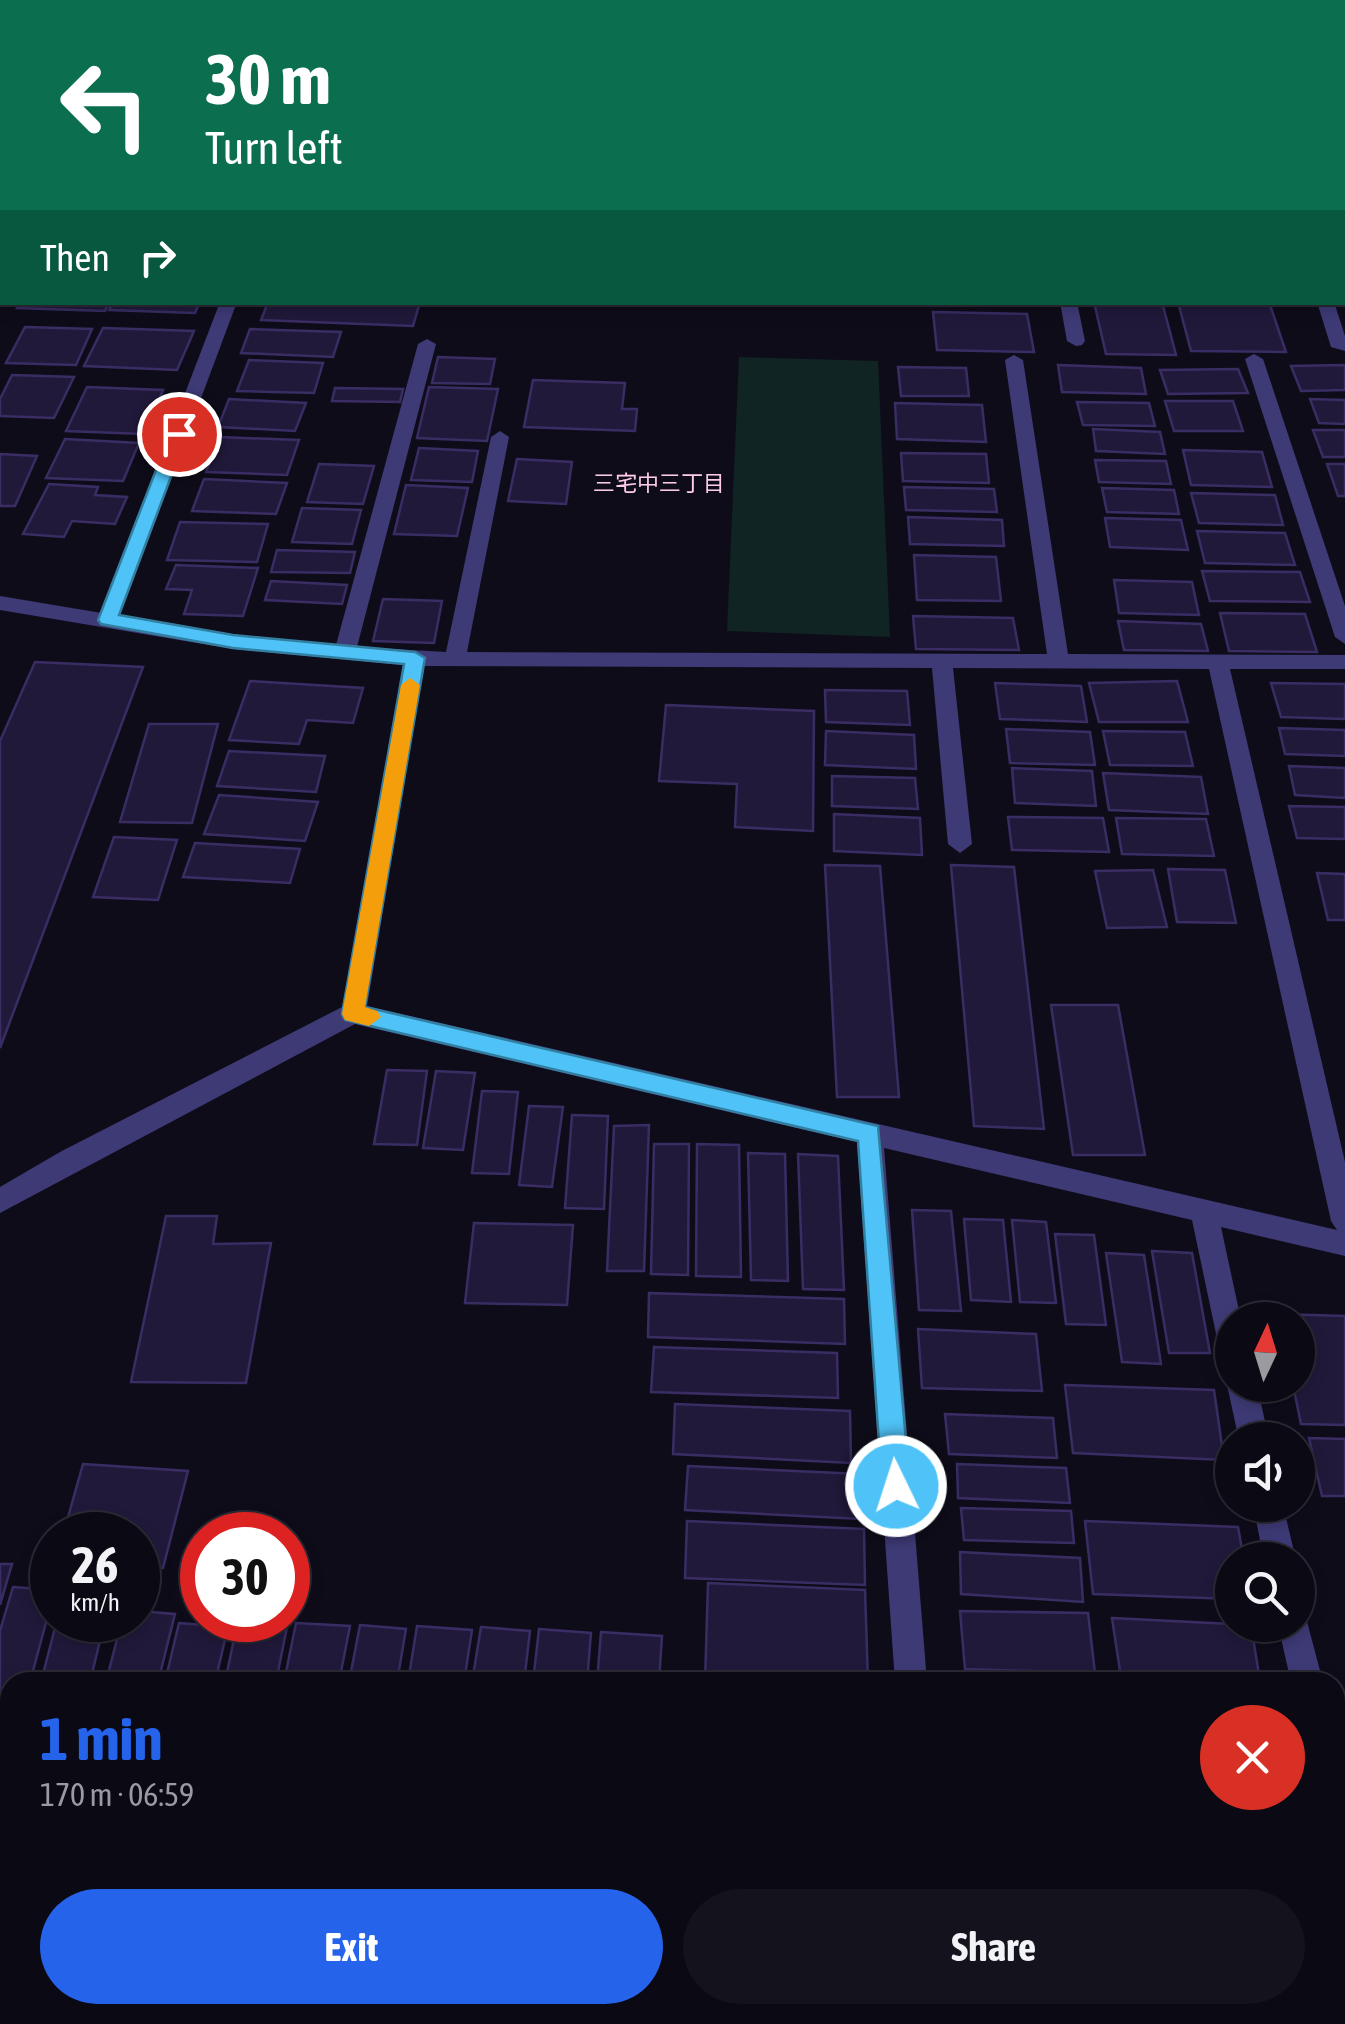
<!DOCTYPE html>
<html lang="en">
<head>
<meta charset="utf-8">
<style>
	body { margin:0; font-family:"Asap Condensed","Noto Sans JP",sans-serif; background:#14121d; color:#f1f3f6; height:100vh; display:flex; flex-direction:column; font-size:38px; white-space:nowrap }
	* { box-sizing:border-box; margin:0 }
	p { font-size:32px; color:#9a9aa0 }
	.icon { flex:none; width:55px; height:55px; fill:none; stroke:currentColor; stroke-width:2; stroke-linecap:round; stroke-linejoin:round }
	.map { position:relative; flex:1; overflow:hidden }
	.details { position:absolute; left:0px; top:1672px; width:1345px; height:352px; display:flex; flex-direction:column; background:#0b0914; border-radius:30px 30px 0 0; box-shadow:0 5px 15px #0003,0 0 0 2px #2b2a34 }
	.details>* { flex:none }
	.guide { position:absolute; left:0px; top:0px; width:1345px; height:305px; box-shadow:0 5px 15px #0003,0 0 0 2px #2b2a34; background:#0b6e4f; color:#fff; overflow:hidden }
	.needle { width:65px; rotate:4deg }
	.fabs { position:absolute; left:1215px; top:1302px; display:grid; gap:20px }
	.fabs a { display:grid; place-items:center; width:100px; height:100px; border-radius:50%; background:#0b0914; box-shadow:0 5px 15px #0003,0 0 0 2px #2b2a34; font-size:50px }
	.speed { position:absolute; left:30px; top:1512px; display:flex; gap:20px; font-size:50px; font-weight:700; text-align:center }
	.speed>* { display:grid; place-content:center; width:130px; height:130px; border-radius:50%; background:#0b0914; box-shadow:0 5px 15px #0003,0 0 0 2px #2b2a34; line-height:1 }
	.speed small { font-size:25px; font-weight:400 }
	.speed .limit { border:15px solid #d22; background:#fff; color:#111 }
	.pin { position:absolute; display:grid; place-items:center; width:85px; height:85px; color:#fff; margin:-42px; border:5px solid #fff; border-radius:50%; box-shadow:0 2px 10px #0007 }
	.me { position:absolute; width:110px; margin:-55px; rotate:356deg; stroke-linejoin:round; filter:drop-shadow(0 0 8px #0008) }
	.turn { display:flex; align-items:center; gap:35px; height:210px; padding:0 40px; font-size:45px }
	.turn .icon { width:130px; height:130px; stroke-width:2.5 }
	.turn b { display:block; font-size:70px; line-height:85px }
	.then { display:flex; align-items:center; height:95px; padding:0 40px; background:#0003; gap:20px; font-size:38px }
	.round { display:grid; place-items:center; flex:none; width:105px; height:105px; border-radius:52px; background:#14121d }
	.summary { display:flex; align-items:center; justify-content:space-between; height:170px; padding:0 40px }
	h1 { font-size:60px; font-weight:700; line-height:75px; color:#2563eb }
	.action { display:flex; gap:20px; margin-top:auto; padding:20px 40px }
	.action a { flex:1; height:115px; border-radius:60px; background:#2563eb; color:#fff; font-size:40px; font-weight:700; line-height:115px; text-align:center }
	.action a+a { background:#14121d; color:#f1f3f6 }
	.map>svg:first-child { display:block }
</style>
</head>
<body>
<div class="map">
<svg width="1345" height="2024" viewBox="0 0 1345 2024">
	<rect width="100%" height="100%" fill="#0f0c1a"/>
	<polygon fill="#0f2423" points="739,357 878,361 890,637 727,631"/>
	<g fill="#21193a" stroke="#392d64" stroke-width="2.5">
		<polygon points="20,302 109,302 105,311 17,308"/>
		<polygon points="113,302 200,302 195,313 109,310"/>
		<polygon points="268,302 420,302 413,326 261,320"/>
		<polygon points="1094,302 1162,302 1176,355 1106,354"/>
		<polygon points="1178,302 1269,302 1286,352 1191,351"/>
		<polygon points="933,312 1027,314 1034,352 937,350"/>
		<polygon points="25,327 92,329 76,365 6,363"/>
		<polygon points="103,328 194,331 177,370 84,366"/>
		<polygon points="250,329 341,332 333,357 241,353"/>
		<polygon points="438,357 495,359 490,384 432,383"/>
		<polygon points="249,360 323,363 314,393 237,391"/>
		<polygon points="1058,365 1141,368 1146,394 1062,392"/>
		<polygon points="1345,365 1345,390 1301,391 1291,366"/>
		<polygon points="898,367 966,368 969,396 901,396"/>
		<polygon points="1238,369 1248,393 1168,394 1160,370"/>
		<polygon points="12,375 74,377 54,418 0,416 0,399"/>
		<polygon points="533,380 625,383 622,409 637,409 635,431 524,427"/>
		<polygon points="87,387 163,390 144,434 66,431"/>
		<polygon points="429,387 498,389 487,441 417,438"/>
		<polygon points="335,388 403,389 400,402 332,401"/>
		<polygon points="229,399 306,403 295,431 218,427"/>
		<polygon points="1310,399 1345,400 1345,424 1319,423"/>
		<polygon points="1165,401 1233,401 1243,431 1174,431"/>
		<polygon points="1077,402 1149,403 1155,426 1083,425"/>
		<polygon points="895,403 982,405 986,442 897,439"/>
		<polygon points="1093,429 1160,432 1165,454 1096,451"/>
		<polygon points="1313,430 1345,430 1345,457 1323,457"/>
		<polygon points="219,437 299,440 287,475 206,472"/>
		<polygon points="65,439 139,443 123,481 46,478"/>
		<polygon points="419,448 478,451 472,482 411,480"/>
		<polygon points="1183,450 1262,452 1272,487 1191,485"/>
		<polygon points="901,453 986,454 989,483 903,481"/>
		<polygon points="0,454 37,456 15,506 0,506"/>
		<polygon points="517,459 572,462 566,504 508,501"/>
		<polygon points="1095,460 1166,461 1171,484 1099,482"/>
		<polygon points="319,464 374,466 363,504 307,502"/>
		<polygon points="1327,464 1345,464 1345,496 1338,496"/>
		<polygon points="204,479 287,483 276,514 192,511"/>
		<polygon points="49,484 98,487 95,495 127,497 115,524 72,521 64,537 23,534"/>
		<polygon points="406,485 468,488 457,536 394,534"/>
		<polygon points="904,487 994,489 997,512 906,510"/>
		<polygon points="1102,488 1174,490 1179,514 1107,512"/>
		<polygon points="1191,493 1275,495 1283,525 1199,523"/>
		<polygon points="302,508 361,510 352,544 292,542"/>
		<polygon points="908,517 1002,520 1004,546 910,544"/>
		<polygon points="1105,518 1181,520 1188,550 1110,547"/>
		<polygon points="180,522 268,524 257,562 167,560"/>
		<polygon points="1197,531 1285,533 1295,565 1205,563"/>
		<polygon points="277,550 355,552 350,573 271,572"/>
		<polygon points="914,555 996,557 1001,601 917,600"/>
		<polygon points="176,565 258,568 243,616 184,614 192,590 166,589"/>
		<polygon points="1202,571 1300,572 1310,602 1210,601"/>
		<polygon points="1114,580 1192,582 1199,615 1119,613"/>
		<polygon points="271,581 347,585 342,604 265,600"/>
		<polygon points="383,599 442,601 434,643 373,641"/>
		<polygon points="1220,613 1305,614 1317,652 1229,651"/>
		<polygon points="913,616 1013,618 1019,650 916,649"/>
		<polygon points="1118,621 1201,624 1208,651 1124,650"/>
		<polygon points="35,662 143,667 0,1048 0,741"/>
		<polygon points="250,681 363,688 353,723 307,720 299,744 229,740"/>
		<polygon points="1177,681 1188,722 1099,722 1089,683"/>
		<polygon points="995,683 1081,686 1087,722 1000,719"/>
		<polygon points="1271,683 1345,684 1345,719 1281,717"/>
		<polygon points="825,690 907,691 910,725 826,722"/>
		<polygon points="666,705 814,711 813,831 735,827 737,784 659,781"/>
		<polygon points="149,724 218,724 192,823 120,822"/>
		<polygon points="1279,728 1345,730 1345,756 1285,754"/>
		<polygon points="1006,729 1090,732 1095,765 1010,763"/>
		<polygon points="826,731 914,735 916,769 825,765"/>
		<polygon points="1103,731 1185,732 1193,766 1110,765"/>
		<polygon points="229,751 325,756 316,792 217,786"/>
		<polygon points="1289,766 1345,768 1345,798 1295,795"/>
		<polygon points="1012,768 1092,771 1096,806 1015,803"/>
		<polygon points="1103,773 1201,777 1208,814 1109,810"/>
		<polygon points="832,776 915,778 918,809 832,806"/>
		<polygon points="219,795 318,802 305,841 204,834"/>
		<polygon points="1289,806 1345,807 1345,839 1297,838"/>
		<polygon points="834,814 920,818 922,855 834,851"/>
		<polygon points="1008,817 1103,818 1109,852 1012,850"/>
		<polygon points="1116,818 1206,819 1214,856 1122,854"/>
		<polygon points="114,837 177,840 158,900 93,897"/>
		<polygon points="195,843 300,849 290,883 183,877"/>
		<polygon points="825,865 880,866 899,1097 837,1097"/>
		<polygon points="951,865 1014,867 1044,1129 974,1126"/>
		<polygon points="1168,869 1225,870 1236,923 1177,922"/>
		<polygon points="1153,870 1167,927 1107,928 1095,871"/>
		<polygon points="1317,873 1345,874 1345,920 1328,920"/>
		<polygon points="1051,1005 1118,1005 1145,1155 1073,1155"/>
		<polygon points="387,1070 427,1071 417,1145 374,1144"/>
		<polygon points="436,1071 475,1073 463,1150 423,1148"/>
		<polygon points="482,1091 518,1092 509,1174 472,1173"/>
		<polygon points="529,1106 563,1107 552,1187 519,1185"/>
		<polygon points="572,1115 608,1116 604,1209 565,1208"/>
		<polygon points="649,1125 644,1271 607,1271 614,1126"/>
		<polygon points="654,1144 689,1144 688,1275 651,1274"/>
		<polygon points="697,1144 739,1145 741,1277 696,1276"/>
		<polygon points="748,1153 785,1154 788,1281 751,1280"/>
		<polygon points="798,1154 838,1156 844,1290 803,1289"/>
		<polygon points="912,1210 951,1211 961,1311 919,1310"/>
		<polygon points="166,1216 217,1216 213,1244 271,1243 246,1383 131,1382"/>
		<polygon points="964,1219 1003,1220 1011,1302 971,1300"/>
		<polygon points="1012,1220 1046,1222 1056,1303 1020,1302"/>
		<polygon points="474,1223 573,1225 567,1305 465,1303"/>
		<polygon points="1055,1234 1094,1235 1106,1325 1066,1324"/>
		<polygon points="1152,1251 1192,1253 1210,1353 1169,1353"/>
		<polygon points="1106,1253 1144,1255 1161,1364 1122,1362"/>
		<polygon points="649,1293 844,1299 845,1344 648,1337"/>
		<polygon points="1279,1314 1345,1316 1345,1425 1301,1424 1293,1385 1298,1385 1298,1320 1280,1320"/>
		<polygon points="918,1329 1036,1334 1042,1391 922,1388"/>
		<polygon points="654,1347 837,1353 838,1398 651,1392"/>
		<polygon points="1065,1385 1214,1390 1224,1460 1073,1453"/>
		<polygon points="675,1404 850,1411 851,1463 673,1454"/>
		<polygon points="945,1414 1053,1418 1057,1458 949,1454"/>
		<polygon points="1309,1438 1345,1439 1345,1496 1322,1496"/>
		<polygon points="83,1464 188,1471 163,1568 138,1566 138,1535 63,1535"/>
		<polygon points="957,1464 1066,1468 1070,1503 958,1498"/>
		<polygon points="688,1466 860,1474 861,1519 685,1510"/>
		<polygon points="961,1508 1071,1511 1074,1543 964,1540"/>
		<polygon points="687,1521 864,1529 865,1585 685,1578"/>
		<polygon points="1085,1521 1238,1527 1244,1560 1232,1560 1232,1599 1093,1594"/>
		<polygon points="960,1552 1080,1558 1083,1602 961,1594"/>
		<polygon points="0,1564 12,1564 0,1605"/>
		<polygon points="708,1583 865,1590 868,1682 705,1682"/>
		<polygon points="13,1587 52,1590 52,1600 30,1682 10,1682 10,1744 0,1743 0,1631"/>
		<polygon points="138,1611 175,1614 158,1682 106,1682 122,1620 138,1620"/>
		<polygon points="960,1611 1088,1613 1095,1673 965,1669"/>
		<polygon points="1112,1618 1251,1625 1259,1675 1120,1671"/>
		<polygon points="57,1620 105,1620 90,1682 41,1682"/>
		<polygon points="238,1620 288,1622 276,1682 225,1682"/>
		<polygon points="179,1623 228,1627 215,1682 165,1682"/>
		<polygon points="296,1623 350,1626 339,1682 284,1682"/>
		<polygon points="360,1625 406,1629 397,1682 349,1682"/>
		<polygon points="417,1626 472,1630 464,1682 408,1682"/>
		<polygon points="481,1627 530,1631 524,1682 472,1682"/>
		<polygon points="539,1629 591,1633 587,1682 533,1682"/>
		<polygon points="601,1632 662,1636 659,1682 597,1682"/>
		<polygon points="63,2015 184,2015 182,2024 61,2024"/>
		<polygon points="198,2015 314,2015 312,2024 197,2024"/>
		<polygon points="322,2015 386,2015 385,2024 321,2024"/>
		<polygon points="392,2015 449,2015 448,2024 391,2024"/>
		<polygon points="455,2015 510,2015 509,2024 454,2024"/>
		<polygon points="531,2015 608,2015 607,2024 531,2024"/>
		<rect x="746" y="2015" width="161" height="9"/>
		<polygon points="979,2015 1147,2015 1148,2024 980,2022"/>
		<polygon points="1175,2015 1328,2015 1330,2024 1176,2022"/>
	</g>
	<g fill="none" stroke-linecap="round" stroke-linejoin="round">
		<g fill="#3e3a76" fill-rule="evenodd">
			<polygon points="220,302 237,302 118,620 108,627 101,625 98,620"/>
			<polygon points="1060,302 1077,302 1085,341 1082,345 1076,346 1067,341"/>
		</g>
		<g fill="#3e3a76" fill-rule="evenodd">
			<rect x="1342" y="25" width="3" height="8"/>
			<rect x="0" y="85" width="2" height="8"/>
			<rect x="1342" y="142" width="3" height="10"/>
			<rect x="0" y="248" width="2" height="10"/>
			<polygon points="1317,302 1334,302 1345,336 1345,351 1331,347"/>
			<path d="M 427,339 L 436,344 L 357,647 L 446,652 L 491,437 L 500,431 L 509,437 L 467,652 L 1047,654 L 1005,360 L 1014,355 L 1023,360 L 1068,654 L 1345,655 L 1345,669 L 1230,669 L 1345,1162 L 1345,1256 L 1221,1227 L 1241,1320 L 1232,1320 L 1232,1356 L 1222,1352 L 1218,1343 L 1192,1220 L 884,1148 L 927,1682 L 895,1682 L 857,1142 L 355,1024 L 0,1213 L 0,1187 L 60,1152 L 342,1007 L 403,665 L 233,649 L 0,610 L 0,596 L 233,635 L 336,645 L 418,344 ZM 424,666 L 932,668 L 948,844 L 960,853 L 972,844 L 953,668 L 1209,669 L 1331,1221 L 1337,1230 L 367,1006 Z"/>
			<polygon points="1254,354 1263,359 1345,606 1345,644 1335,637 1245,359"/>
			<polygon points="1232,1375 1232,1385 1257,1385 1269,1440 1239,1440 1227,1385"/>
			<polygon points="1253,1505 1283,1505 1296,1560 1264,1560"/>
			<polygon points="1298,1611 1305,1614 1323,1682 1291,1682 1278,1625 1298,1625"/>
			<polygon points="0,1767 10,1769 10,1803 0,1801"/>
			<polygon points="1335,1795 1345,1799 1345,1874 1335,1870"/>
			<polygon points="10,1971 10,2015 21,2015 19,2024 0,2024 0,1975"/>
			<rect x="635" y="2015" width="36" height="9"/>
			<rect x="918" y="2015" width="36" height="9"/>
		</g>
	</g>
	<polygon fill="#4fc3f7" stroke="#337fa1" stroke-width="2.5" points="179,429 187,434 119,615 233,635 415,652 425,658 365,1007 878,1126 910,1486 906,1496 896,1500 886,1496 882,1486 858,1141 345,1020 342,1014 404,664 233,648 101,624 98,620 170,434"/>
	<polygon fill="#f59e0b" points="410,678 420,685 365,1007 377,1011 381,1017 369,1026 345,1020 342,1014 401,685"/>
	<g text-anchor="middle" dominant-baseline="central" stroke-width="8" stroke-linejoin="round" paint-order="stroke">
		<g font-size="22" fill="#fbcbe8" stroke="#0f0c1a">
			<text x="659" y="483">三宅中三丁目</text>
		</g>
	</g>
</svg>
<div class="fabs">
<a><svg class="needle" viewBox="-14 -14 28 28"><path d="M0-13l5 13h-10z" fill="#e53935"/><path d="M0 13l5-13h-10z" fill="#9a9aa0"/></svg></a>
<a><svg class="icon" aria-label="sound" viewBox="0 0 24 24"><path d="M4 9h4l5-4v14l-5-4H4zM17 9q2 3 0 6"/></svg></a>
<a><svg class="icon" aria-label="search" viewBox="0 0 24 24"><circle cx="10" cy="10" r="6"/><path d="M15 15l6 6"/></svg></a>
</div>
<div class="speed"><div>26<small>km/h</small></div><div class="limit">30</div></div>
<div class="pin" style="left:179px;top:434px;background:#d93025"><svg class="icon" aria-label="arrive" viewBox="0 0 24 24"><path d="M6 21V4h12l-3 4 3 4H6"/></svg></div>
<svg class="me" style="left:896px;top:1486px" viewBox="-20 -20 40 40"><circle r="17" fill="#4fc3f7" stroke="#fff" stroke-width="3"/><path d="M0-11L8 9 0 5-8 9z" fill="#fff"/></svg>
<div class="guide">
<div class="turn"><svg class="icon" aria-label="left" viewBox="0 0 24 24"><path d="M17 20v-9H6M10 6l-5 5 5 5"/></svg><div><b>30 m</b>Turn left</div></div>
<div class="then">Then<svg class="icon" aria-label="right" viewBox="0 0 24 24"><path d="M7 20v-9h11M14 6l5 5-5 5"/></svg></div>
</div>
<section class="details">
<div class="summary"><div><h1>1 min</h1><p>170 m · 06:59</p></div><a class="round" style="background:#d93025;color:#fff"><svg class="icon" aria-label="close" viewBox="0 0 24 24"><path d="M6 6l12 12M18 6L6 18"/></svg></a></div>
<div class="action"><a>Exit</a><a>Share</a></div>
</section>
</div>
</body>
</html>
